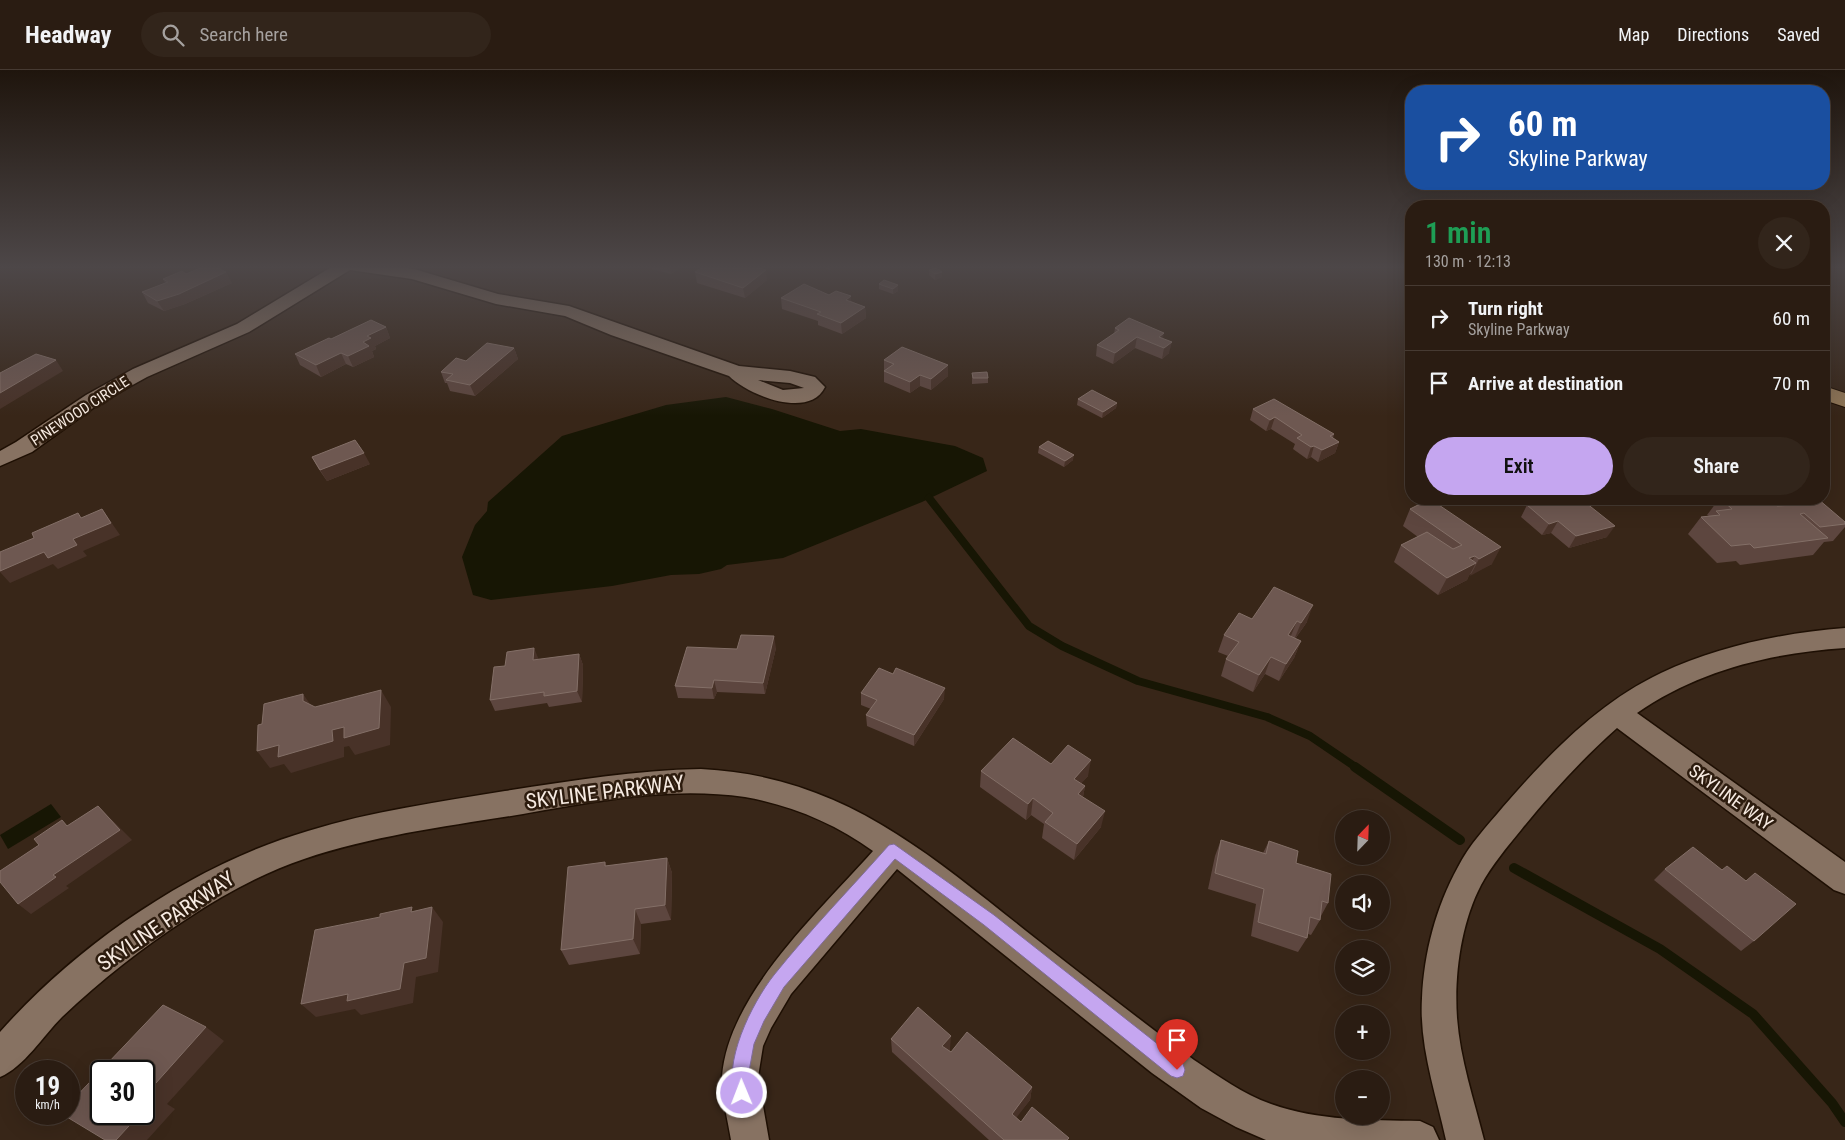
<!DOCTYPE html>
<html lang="en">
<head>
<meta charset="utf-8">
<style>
	body { margin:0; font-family:"Roboto Condensed",sans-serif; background:#32251b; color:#f1f3f6; height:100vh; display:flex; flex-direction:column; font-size:19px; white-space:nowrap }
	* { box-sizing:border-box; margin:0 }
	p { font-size:16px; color:#a5a19f }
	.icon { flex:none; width:28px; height:28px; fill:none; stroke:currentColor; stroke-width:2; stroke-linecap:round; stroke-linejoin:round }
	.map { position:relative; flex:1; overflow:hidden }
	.panel { position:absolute; left:1405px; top:130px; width:425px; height:305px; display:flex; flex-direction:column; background:#2a1c12; border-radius:20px; box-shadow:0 5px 20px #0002,0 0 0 1px #463a32 }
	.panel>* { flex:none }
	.banner { position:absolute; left:1405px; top:15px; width:425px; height:105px; border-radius:20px; box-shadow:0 5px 20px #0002,0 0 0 1px #463a32; background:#1a4fa0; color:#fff; overflow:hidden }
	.needle { width:32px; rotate:23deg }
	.controls { position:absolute; left:1335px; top:740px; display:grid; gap:10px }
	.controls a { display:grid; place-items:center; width:55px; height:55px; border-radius:50%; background:#2a1c12; box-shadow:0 5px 20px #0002,0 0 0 1px #463a32; font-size:25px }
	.speed { position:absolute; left:15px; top:990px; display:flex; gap:10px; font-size:25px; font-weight:700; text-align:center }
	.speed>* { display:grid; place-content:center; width:65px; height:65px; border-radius:50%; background:#2a1c12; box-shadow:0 5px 20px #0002,0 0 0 1px #463a32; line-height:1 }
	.speed small { font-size:12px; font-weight:400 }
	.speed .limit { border:2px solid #111; border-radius:8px; background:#fff; color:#111 }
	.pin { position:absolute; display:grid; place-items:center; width:42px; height:42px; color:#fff; margin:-51px -21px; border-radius:50% 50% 50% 0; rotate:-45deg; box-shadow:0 0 5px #0007 }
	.pin .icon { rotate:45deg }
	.me { position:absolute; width:55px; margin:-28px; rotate:359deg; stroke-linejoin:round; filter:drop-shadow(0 0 4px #0008) }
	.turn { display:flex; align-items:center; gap:18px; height:105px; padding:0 20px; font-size:22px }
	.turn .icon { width:65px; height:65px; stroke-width:2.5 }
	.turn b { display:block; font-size:35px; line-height:42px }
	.round { display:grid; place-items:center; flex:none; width:52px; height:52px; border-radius:26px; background:#32251b }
	.headline { display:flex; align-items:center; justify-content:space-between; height:85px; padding:0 20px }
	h1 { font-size:30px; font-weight:600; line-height:38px; color:#1e9e55 }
	.cta { display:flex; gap:10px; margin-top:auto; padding:10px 20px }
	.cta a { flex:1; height:58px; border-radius:30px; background:#c5a6f0; color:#111; font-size:20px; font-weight:600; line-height:58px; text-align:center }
	.cta a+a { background:#32251b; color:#f1f3f6 }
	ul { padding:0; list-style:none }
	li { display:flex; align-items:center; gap:15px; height:65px; padding:0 20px; border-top:1px solid #463a32 }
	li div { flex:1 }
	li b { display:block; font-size:19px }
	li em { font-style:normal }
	header { display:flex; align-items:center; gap:30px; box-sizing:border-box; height:70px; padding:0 25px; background:#2a1c12; border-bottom:1px solid #463a32 }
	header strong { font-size:24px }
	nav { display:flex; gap:28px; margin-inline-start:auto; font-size:18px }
	.search { width:350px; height:45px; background:#32251b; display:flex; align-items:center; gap:12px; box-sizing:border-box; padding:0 18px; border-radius:28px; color:#a5a19f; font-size:19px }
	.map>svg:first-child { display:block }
</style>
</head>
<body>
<header>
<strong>Headway</strong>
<div class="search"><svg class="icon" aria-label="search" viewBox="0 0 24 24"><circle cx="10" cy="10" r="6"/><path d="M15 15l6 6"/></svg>Search here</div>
<nav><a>Map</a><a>Directions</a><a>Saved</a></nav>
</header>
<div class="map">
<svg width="1845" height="1070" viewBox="0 0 1845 1070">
	<rect width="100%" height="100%" fill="#382618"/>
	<g fill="#171604">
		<polygon points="726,327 772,339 840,361 861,359 955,376 983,388 987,401 922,432 783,488 727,495 721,499 699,504 671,505 612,516 491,530 473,525 462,487 475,455 487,441 488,432 562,366 666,335"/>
		<polygon points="51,734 61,747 8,779 0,765"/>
	</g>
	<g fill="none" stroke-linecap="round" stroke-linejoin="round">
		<polyline stroke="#171604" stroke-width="8" points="929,428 1029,556 1062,576 1138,611 1267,647 1310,666 1357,698"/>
		<g stroke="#171604" stroke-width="10">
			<polyline points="1355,697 1460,770"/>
			<polyline points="1514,798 1660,879 1753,944 1832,1033 1845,1052"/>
		</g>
		<g stroke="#1e0f03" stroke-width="3">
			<g id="street">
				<path d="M 333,196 L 391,196 L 414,199 L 498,224 L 569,236 L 739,296 L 790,301 L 815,307 L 825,317 C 809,350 748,325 729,306 L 611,265 L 565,246 L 496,234 L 412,209 L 350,200 L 249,262 L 147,307 L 100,333 L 32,382 L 0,396 L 0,381 L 16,372 L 86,325 L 133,299 L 237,254 ZM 758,310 L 790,313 L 804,318 L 783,320 Z"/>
				<path d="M 1845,558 L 1845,578 C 1771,583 1699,600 1637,643 L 1845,792 L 1845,824 L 1834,820 L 1617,658 C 1582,689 1551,723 1521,760 C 1507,777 1492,795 1481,815 C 1461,853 1454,905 1457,948 C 1460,989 1474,1030 1484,1070 L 1446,1070 C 1436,1024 1419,976 1422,928 C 1424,883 1436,837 1458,797 C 1469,775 1487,756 1503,737 C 1549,684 1598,633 1661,603 C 1719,576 1782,563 1845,558 Z"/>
				<path d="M 701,699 C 839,706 923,779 1026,861 C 1081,904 1137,948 1194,990 C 1218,1006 1243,1024 1271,1034 C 1318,1051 1370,1050 1420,1051 L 1433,1057 L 1439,1070 L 1266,1070 L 1236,1057 L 1201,1038 L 1152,1003 L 897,799 L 791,924 L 771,958 L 763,976 L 758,1007 L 769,1070 L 731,1070 C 728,1051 721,1024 722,1006 C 729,923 820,841 873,781 C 836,754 791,735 745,727 C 671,716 595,731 523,744 C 450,756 375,765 304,789 C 263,803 224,824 188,848 C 143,877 101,910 62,947 C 43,966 24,997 0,1007 L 0,962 C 78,874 194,794 308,761 C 372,741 439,732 505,721 C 570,711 635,700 701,699 Z"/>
			</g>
		</g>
		<g stroke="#1e0f03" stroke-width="2">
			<polygon id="secondary" points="1824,316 1845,323 1845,337 1824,330"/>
		</g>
		<use href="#street" fill="#877262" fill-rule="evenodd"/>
		<use href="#secondary" fill="#917757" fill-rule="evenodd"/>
	</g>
	<g fill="#5d463f">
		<polygon points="646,196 682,196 671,204 648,198 647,196"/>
		<polygon points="825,196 836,196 830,200 825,198"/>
		<polygon points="738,199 767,210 745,228 697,213 695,202"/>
		<polygon points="929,200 942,207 935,210 929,205"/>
		<polygon points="163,209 232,213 185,234 164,241 148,233 142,222 165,213"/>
		<polygon points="879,214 898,215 898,221 893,224 879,219"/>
		<polygon points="829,225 851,231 865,237 866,248 842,264 818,255 818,251 782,239 781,228"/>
		<polygon points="386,257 390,268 375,276 376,279 372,281 374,287 353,297 346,294 321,307 300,295 295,284 331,269"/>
		<polygon points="1115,258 1163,269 1169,283 1162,289 1135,278 1113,294 1096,286 1097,275 1114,264"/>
		<polygon points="514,278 518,289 475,326 450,321 447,313 445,313 441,302 466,291"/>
		<polygon points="884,290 948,295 948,306 931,320 920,316 910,323 884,312"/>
		<polygon points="972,303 988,308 988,313 972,314"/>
		<polygon points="1078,329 1117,333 1116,338 1102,348 1077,335"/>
		<polygon points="1253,339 1334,364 1333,368 1339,372 1335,383 1318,392 1311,387 1307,389 1293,379 1295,374 1271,359 1266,361 1250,350"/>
		<polygon points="1039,377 1073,390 1064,397 1038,383"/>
		<polygon points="312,387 370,394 327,411 318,398"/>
		<polygon points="1499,429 1526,429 1506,435"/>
		<polygon points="1540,429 1581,429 1607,467 1569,478 1551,463 1542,465 1521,447 1527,435 1538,433"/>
		<polygon points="1719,429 1769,429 1777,436 1784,436 1789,430 1845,452 1845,457 1833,471 1824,472 1813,485 1740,495 1736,491 1717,493 1688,464 1701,447 1709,446 1707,445"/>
		<polygon points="1410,439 1492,494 1469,505 1467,510 1438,525 1394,492 1401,475 1418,467 1403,456"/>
		<polygon points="1252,549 1307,552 1295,569 1301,571 1294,588 1279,611 1265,604 1253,622 1221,606 1226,589 1228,586 1218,582 1224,565"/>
		<polygon points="776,578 765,624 717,622 714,629 678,628 675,616 737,579"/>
		<polygon points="579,584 583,595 582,632 549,637 547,633 495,641 490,630 505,596 539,590"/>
		<polygon points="861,623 944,629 914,676 867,656 866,645 871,639 861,635"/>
		<polygon points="1051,694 1088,706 1081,713 1085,716 1083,727 1101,757 1074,790 1042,768 1044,754 1031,745 1026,750 980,717 981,701"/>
		<polygon points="1221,770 1263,783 1269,771 1296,793 1328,833 1321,846 1320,850 1311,865 1308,864 1307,868 1298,882 1251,866 1256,834 1208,819 1215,786"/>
		<polygon points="667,788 672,803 671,850 641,854 640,884 569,895 561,880 605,792 606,796"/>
		<polygon points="1665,799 1754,871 1741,881 1654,810"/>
		<polygon points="891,969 950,979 949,980 951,982 1032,1017 1030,1030 1016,1047 1021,1052 1069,1068 1068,1070 989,1070 892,982"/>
	</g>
	<g fill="#483228">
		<polygon points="670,196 682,196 671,204"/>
		<polygon points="829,196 836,196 830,200"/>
		<polygon points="766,200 767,210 745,228 743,218"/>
		<polygon points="226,202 232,213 185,234 164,241 157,231"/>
		<polygon points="942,202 942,207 935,210 935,204"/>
		<polygon points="898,215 898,221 893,224 893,219"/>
		<polygon points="851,226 851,237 846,230"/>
		<polygon points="865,237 866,248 842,264 841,253"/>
		<polygon points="386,257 390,268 375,276 376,279 372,281 374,287 353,297 348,286 367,266"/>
		<polygon points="1164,263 1162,274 1159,267"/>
		<polygon points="1137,267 1135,278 1113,294 1115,283"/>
		<polygon points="1172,272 1169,283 1162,289 1164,278"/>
		<polygon points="514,278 518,289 475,326 470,315"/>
		<polygon points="341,283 346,294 321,307 316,295"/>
		<polygon points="56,290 63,301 0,339 0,323"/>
		<polygon points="948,295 948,306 931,320 931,309"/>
		<polygon points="920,305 920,316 910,323 910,312"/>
		<polygon points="1117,333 1116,338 1102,348 1103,342"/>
		<polygon points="1275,347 1271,359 1266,361 1270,350"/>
		<polygon points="1339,372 1335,383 1318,392 1322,380"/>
		<polygon points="1314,376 1311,387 1307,389 1311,377"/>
		<polygon points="364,383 370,394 327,411 320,400"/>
		<polygon points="1074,385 1073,390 1064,397 1065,391"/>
		<polygon points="1509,429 1526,429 1506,435"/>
		<polygon points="102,439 120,465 83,481 87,486 58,499 53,494 10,513 0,502 0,501"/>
		<polygon points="1558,451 1551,463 1542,465 1549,454"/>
		<polygon points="1615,456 1607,467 1569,478 1576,466"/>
		<polygon points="1501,477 1492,494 1470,506 1479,489"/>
		<polygon points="1475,486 1468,497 1476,493 1467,510 1438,525 1447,508 1469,488"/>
		<polygon points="1313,535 1307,552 1294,570 1301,553"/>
		<polygon points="1297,551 1290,568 1288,565"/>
		<polygon points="774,566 776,578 765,624 763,613"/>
		<polygon points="1301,571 1294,588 1279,611 1286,594"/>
		<polygon points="534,578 539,590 533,590"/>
		<polygon points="579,584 583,595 582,632 577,621"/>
		<polygon points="1271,587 1265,604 1253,622 1259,605"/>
		<polygon points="714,610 717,622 714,629 712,618"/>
		<polygon points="945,618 944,629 914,676 914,665"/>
		<polygon points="381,620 391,637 390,675 355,685 349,676 344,677 344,687 291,703 284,694 270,698 257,681"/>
		<polygon points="303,624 315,641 303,631"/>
		<polygon points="1091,690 1088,706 1071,725 1074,709"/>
		<polygon points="1085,716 1082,732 1078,724"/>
		<polygon points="1033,728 1031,745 1026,750 1028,734"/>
		<polygon points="98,736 132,770 66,816 69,818 31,844 18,834 53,805"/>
		<polygon points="1105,741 1101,757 1074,790 1077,774"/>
		<polygon points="667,788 672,803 671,850 665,835"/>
		<polygon points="432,837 443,852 438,902 416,907 413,933 361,945 355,939 316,947 301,934 404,893"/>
		<polygon points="635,839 641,854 640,884 633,869"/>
		<polygon points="206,957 224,971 167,1034 175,1039 147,1070 116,1070 140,1044 144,1044 144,1039 147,1023"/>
		<polygon points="951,966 950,979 942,989 942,976"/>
		<polygon points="1032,1017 1030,1030 1010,1056 1012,1044"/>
	</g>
	<g fill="#6e5851" stroke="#836f67">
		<polygon points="205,196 214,196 226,202 179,224 157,231 142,222 168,212 163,209 182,201 186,204"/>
		<polygon points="704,196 728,196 738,199 742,196 751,196 766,200 743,218 695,202"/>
		<polygon points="936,198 942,202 935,204 929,200"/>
		<polygon points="884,210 898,215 893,219 879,214"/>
		<polygon points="804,214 829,225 836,221 851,226 846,230 865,237 841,253 817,244 821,242 781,228"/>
		<polygon points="1129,248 1164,263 1159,267 1172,272 1164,278 1137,267 1115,283 1097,275 1119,260 1115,258"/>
		<polygon points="371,250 386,257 367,266 371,268 363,272 369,276 348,286 341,283 316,295 295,284 329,268 331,269"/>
		<polygon points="487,273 514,278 470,315 446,310 453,304 441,302 456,288 466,291"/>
		<polygon points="902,277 948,295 931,309 920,305 910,312 884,301 894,294 884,290"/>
		<polygon points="36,284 56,290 0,323 0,303"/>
		<polygon points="987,302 988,308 973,308 972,303"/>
		<polygon points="1092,320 1117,333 1103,342 1078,329"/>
		<polygon points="1274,329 1334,364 1330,366 1339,372 1322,380 1314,376 1311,377 1297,368 1302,365 1275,347 1270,350 1253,339"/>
		<polygon points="355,370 364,383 320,400 312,387"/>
		<polygon points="1048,371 1074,385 1065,391 1039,377"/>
		<polygon points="1430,429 1501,477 1479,489 1475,486 1469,488 1476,493 1447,508 1401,475 1427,462 1453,479 1462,475 1410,439"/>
		<polygon points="1542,429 1581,429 1615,456 1576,466 1558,451 1549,454 1527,435 1544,431"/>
		<polygon points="1721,429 1769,429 1777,436 1794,435 1789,430 1800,429 1818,429 1845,452 1845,454 1820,457 1804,443 1800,444 1828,468 1754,478 1750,474 1731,476 1701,447 1720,445 1716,441 1732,439"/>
		<polygon points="102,439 111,453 73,469 77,475 48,488 44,482 0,501 0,482 34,468 32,463 78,443 81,448"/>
		<polygon points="1274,517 1313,535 1301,553 1297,551 1288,565 1301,571 1286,594 1271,587 1259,605 1226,589 1239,572 1224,565 1239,543 1252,549"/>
		<polygon points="741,565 774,566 763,613 714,610 712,618 675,616 687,577 737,579"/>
		<polygon points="534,578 533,590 579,584 577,621 544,626 544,622 490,630 494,597 505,596 507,582"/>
		<polygon points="879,598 893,604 896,598 945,618 914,665 866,645 877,630 861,623"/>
		<polygon points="381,620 379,658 344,668 344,657 332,660 333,671 278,687 279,675 257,681 258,655 262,654 264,634 303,624 303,631 315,637"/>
		<polygon points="1013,668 1051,694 1068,675 1091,690 1074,709 1085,716 1078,724 1105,741 1077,774 1045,752 1053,743 1033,728 1028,734 981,701"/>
		<polygon points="98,736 120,760 53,805 56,807 18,834 0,812 0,801 39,775 34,769 62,750 67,756"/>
		<polygon points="1221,770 1266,784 1269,771 1298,781 1296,793 1331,804 1328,833 1322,831 1320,850 1310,847 1307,868 1258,852 1264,819 1215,803"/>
		<polygon points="1693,777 1722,800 1727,796 1746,811 1755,803 1796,834 1754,871 1665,799"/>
		<polygon points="667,788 665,835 635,839 633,869 561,880 568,797 605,792 605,796"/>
		<polygon points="412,837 411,842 432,837 426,888 404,893 400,919 347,931 348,924 301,934 315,860 380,847 380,844"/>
		<polygon points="163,935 206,957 147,1023 155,1026 144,1039 144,1001 101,1001 101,1044 140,1044 116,1070 105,1070 62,1044 69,1044 69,1034"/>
		<polygon points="918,937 951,966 942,976 951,982 967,962 1032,1017 1012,1044 1021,1052 1032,1037 1069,1068 1067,1070 1004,1070 891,969"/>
	</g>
	<linearGradient id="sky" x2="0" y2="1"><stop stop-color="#1f150d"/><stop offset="0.57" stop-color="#4d4748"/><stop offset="1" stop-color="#4d4748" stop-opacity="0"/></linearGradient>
	<rect width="1845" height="346" fill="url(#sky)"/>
	<path fill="#c5a6f0" stroke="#806c9c" d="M 894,774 L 994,845 L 1183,994 L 1185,1000 L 1183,1006 L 1177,1008 L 1171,1006 L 984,855 L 895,789 L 784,917 L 764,951 L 754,974 L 748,1007 L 750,1023 L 748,1029 L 742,1032 L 736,1029 C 721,994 752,933 774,905 C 810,860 851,818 889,775 Z"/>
	<g text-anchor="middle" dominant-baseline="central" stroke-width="5" stroke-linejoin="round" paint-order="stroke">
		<g font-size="15" fill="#f6eae1" stroke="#2d1c0e">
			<text transform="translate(80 341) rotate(-33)">PINEWOOD CIRCLE</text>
		</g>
		<g font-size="18" fill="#f6eae1" stroke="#2d1c0e">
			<text transform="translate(1731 727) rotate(36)">SKYLINE WAY</text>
		</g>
		<g font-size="21" fill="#f6eae1" stroke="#2d1c0e">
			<text transform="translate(605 722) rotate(-7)">SKYLINE PARKWAY</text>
			<text transform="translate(166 851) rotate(-34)">SKYLINE PARKWAY</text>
		</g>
	</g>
</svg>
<div class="controls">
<a><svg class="needle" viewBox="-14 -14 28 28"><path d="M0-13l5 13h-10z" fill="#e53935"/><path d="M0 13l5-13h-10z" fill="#a5a19f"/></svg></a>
<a><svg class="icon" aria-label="sound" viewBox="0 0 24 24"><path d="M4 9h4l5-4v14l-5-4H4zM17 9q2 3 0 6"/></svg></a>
<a><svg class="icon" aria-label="layers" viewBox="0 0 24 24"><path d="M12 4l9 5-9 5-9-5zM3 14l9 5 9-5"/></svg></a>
<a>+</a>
<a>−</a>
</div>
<div class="speed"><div>19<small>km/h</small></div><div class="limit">30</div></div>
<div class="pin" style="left:1177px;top:1000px;background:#d93025"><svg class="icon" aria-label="arrive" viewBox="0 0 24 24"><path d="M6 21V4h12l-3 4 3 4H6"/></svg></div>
<svg class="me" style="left:742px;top:1023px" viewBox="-20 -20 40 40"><circle r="17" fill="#c5a6f0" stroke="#fff" stroke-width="3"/><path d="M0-11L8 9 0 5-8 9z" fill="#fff"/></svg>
<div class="banner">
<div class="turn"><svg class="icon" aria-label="right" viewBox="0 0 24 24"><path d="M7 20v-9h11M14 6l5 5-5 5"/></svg><div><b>60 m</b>Skyline Parkway</div></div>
</div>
<section class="panel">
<div class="headline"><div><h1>1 min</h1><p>130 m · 12:13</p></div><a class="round"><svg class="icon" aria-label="close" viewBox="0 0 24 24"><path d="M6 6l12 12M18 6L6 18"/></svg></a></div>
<ul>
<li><svg class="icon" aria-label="right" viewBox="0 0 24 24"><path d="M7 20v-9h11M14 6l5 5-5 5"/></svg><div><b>Turn right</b><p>Skyline Parkway</p></div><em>60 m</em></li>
<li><svg class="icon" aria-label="arrive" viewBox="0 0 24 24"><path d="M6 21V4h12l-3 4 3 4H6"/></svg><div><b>Arrive at destination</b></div><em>70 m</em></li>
</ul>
<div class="cta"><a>Exit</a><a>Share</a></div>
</section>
</div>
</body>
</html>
